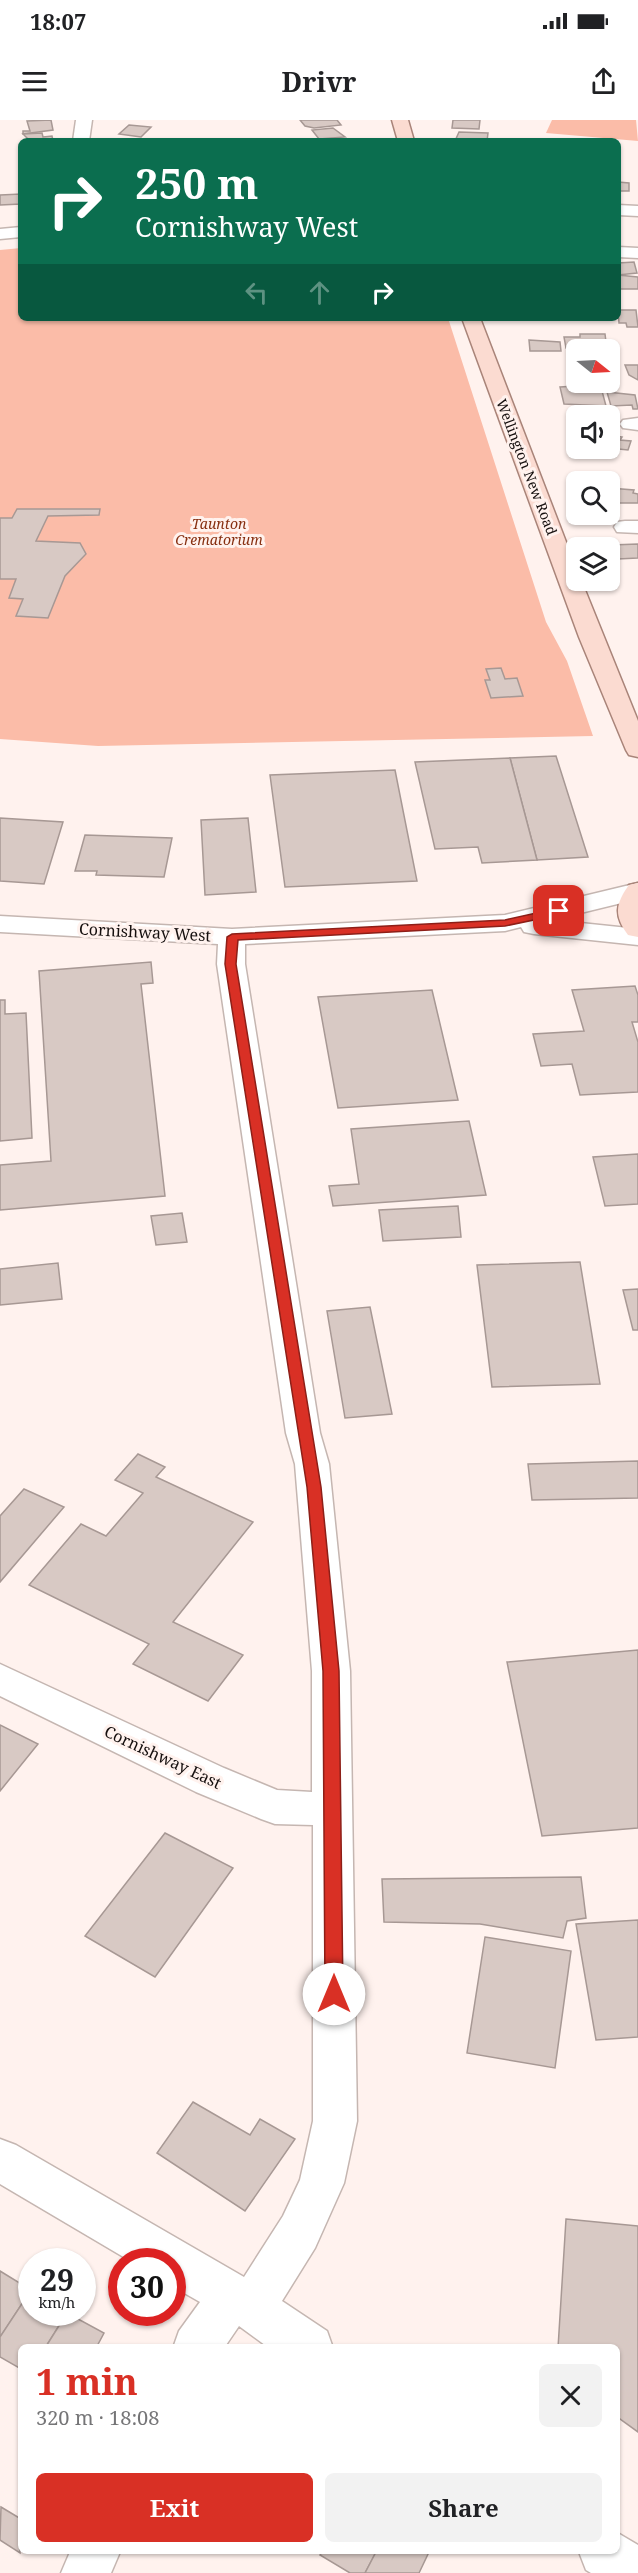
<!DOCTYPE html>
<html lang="en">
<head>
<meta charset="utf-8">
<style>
	body { margin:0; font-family:"Noto Serif",serif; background:#f2f2f2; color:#202124; height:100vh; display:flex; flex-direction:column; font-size:22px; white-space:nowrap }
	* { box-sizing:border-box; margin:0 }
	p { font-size:20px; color:#757577 }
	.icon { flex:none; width:33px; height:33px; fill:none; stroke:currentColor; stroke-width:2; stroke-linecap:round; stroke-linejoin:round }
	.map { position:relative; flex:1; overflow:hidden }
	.panel { position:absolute; left:18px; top:2224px; width:602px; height:210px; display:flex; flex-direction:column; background:#fff; border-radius:9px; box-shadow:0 2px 4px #0004 }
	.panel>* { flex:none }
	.hud { position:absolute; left:18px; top:18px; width:603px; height:183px; border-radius:9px; box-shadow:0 2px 4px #0004; background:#0b6e4f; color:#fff; overflow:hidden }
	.needle { width:39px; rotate:108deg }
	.tools { position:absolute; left:566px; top:219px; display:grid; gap:12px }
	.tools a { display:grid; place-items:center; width:54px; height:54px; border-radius:9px; background:#fff; box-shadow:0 2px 4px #0004; font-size:30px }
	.speed { position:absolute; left:18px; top:2128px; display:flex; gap:12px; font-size:30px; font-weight:700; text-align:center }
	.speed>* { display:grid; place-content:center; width:78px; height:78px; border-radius:50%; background:#fff; box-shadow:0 2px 4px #0004; line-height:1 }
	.speed small { font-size:15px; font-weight:400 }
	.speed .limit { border:9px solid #d22; background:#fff; color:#111 }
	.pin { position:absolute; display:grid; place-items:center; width:51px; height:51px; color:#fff; margin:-26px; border-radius:12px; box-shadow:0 3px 9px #0006 }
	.me { position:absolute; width:66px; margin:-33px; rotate:0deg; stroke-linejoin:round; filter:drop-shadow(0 0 4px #0008) }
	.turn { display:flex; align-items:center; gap:21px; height:126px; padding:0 18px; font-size:27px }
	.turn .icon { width:78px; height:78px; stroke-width:2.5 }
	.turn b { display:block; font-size:42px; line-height:51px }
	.lanes { display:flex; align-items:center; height:57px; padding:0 18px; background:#0003; justify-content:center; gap:30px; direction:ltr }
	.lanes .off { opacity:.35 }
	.round { display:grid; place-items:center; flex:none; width:63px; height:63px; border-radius:9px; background:#f2f2f2 }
	.headline { display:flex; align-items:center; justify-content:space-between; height:102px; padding:0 18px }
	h1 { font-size:36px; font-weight:700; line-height:45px; color:#d93025 }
	.cta { display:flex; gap:12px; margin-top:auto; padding:12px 18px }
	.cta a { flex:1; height:69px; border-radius:9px; background:#d93025; color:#fff; font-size:24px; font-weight:700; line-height:69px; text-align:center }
	.cta a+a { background:#f2f2f2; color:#202124 }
	.status { display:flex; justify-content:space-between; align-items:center; height:42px; padding:0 30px; background:#fff; direction:ltr }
	.status svg { height:16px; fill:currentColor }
	header { display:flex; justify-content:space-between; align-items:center; height:78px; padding:0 18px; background:#fff; font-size:27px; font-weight:700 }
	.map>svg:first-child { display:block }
</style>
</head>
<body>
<div class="status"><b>18:07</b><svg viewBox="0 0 49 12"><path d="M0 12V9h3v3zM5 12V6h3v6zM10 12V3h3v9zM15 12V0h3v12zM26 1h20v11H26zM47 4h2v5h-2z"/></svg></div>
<header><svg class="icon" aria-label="menu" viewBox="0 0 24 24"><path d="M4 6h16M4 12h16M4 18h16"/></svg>Drivr<svg class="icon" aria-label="share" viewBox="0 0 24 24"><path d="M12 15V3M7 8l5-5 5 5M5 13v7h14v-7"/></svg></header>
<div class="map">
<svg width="638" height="2453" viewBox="0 0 638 2453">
	<rect width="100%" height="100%" fill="#fff2ee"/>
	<g fill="#fbbca8">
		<polygon points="552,0 636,0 638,21 546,13"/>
		<polygon points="21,128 21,198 448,198 546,502 567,541 593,616 98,626 0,619 0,130"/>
	</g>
	<g fill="#d8c9c4" stroke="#a79894" stroke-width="1.5">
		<polygon points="51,0 53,10 23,14 23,11 30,11 27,1"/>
		<polygon points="300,0 337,0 341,5 314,8 305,6"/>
		<polygon points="453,0 480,0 479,9 452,8"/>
		<polygon points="129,5 151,7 141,17 119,14"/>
		<polygon points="333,8 345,17 319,19 312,10"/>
		<polygon points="459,12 488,13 487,21 455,21"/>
		<polygon points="42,13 43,17 52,16 53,21 30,21 23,14"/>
		<polygon points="618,62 629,63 629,71 618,71"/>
		<polygon points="21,74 21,84 0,85 0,75"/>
		<polygon points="634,142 637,153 618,155 618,143"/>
		<polygon points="618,155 638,157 638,169 618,169"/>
		<polygon points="618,190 636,190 638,207 627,207 626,203 619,203"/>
		<polygon points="580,214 605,214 606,222 594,222 595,228 566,228 564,217 580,217"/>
		<polygon points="529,220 560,222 561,231 530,231"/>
		<polygon points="625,245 638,245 638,260 629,255"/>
		<polygon points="576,266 577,272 602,271 606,286 564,284 560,267"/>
		<polygon points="607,272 635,275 638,289 633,289 632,285 611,286"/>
		<polygon points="609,315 622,317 620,320 631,321 628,330 609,328"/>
		<polygon points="609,368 634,370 633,373 638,374 638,383 609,383"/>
		<polygon points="17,389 100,389 99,395 48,396 36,421 80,423 86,434 65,456 48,498 16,496 23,479 9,478 16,459 0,459 0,398 12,398"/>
		<polygon points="638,424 638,438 618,439 612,425"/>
		<polygon points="501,548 505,559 517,558 523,576 491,578 485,560 490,560 486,549"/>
		<polygon points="556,636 588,737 537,740 510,638"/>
		<polygon points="510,638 537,740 482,743 478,727 435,729 415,642"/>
		<polygon points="395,650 417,761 285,767 270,655"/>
		<polygon points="0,698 63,702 44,764 0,761"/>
		<polygon points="248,698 256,772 205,775 201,700"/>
		<polygon points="85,715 172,718 164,757 96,755 97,751 75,751"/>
		<polygon points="151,842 153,863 141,864 165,1076 0,1090 0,1045 51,1041 39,851"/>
		<polygon points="635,866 638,875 638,902 632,902 638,922 638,972 580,975 572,944 541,946 533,914 584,911 572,870"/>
		<polygon points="432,870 458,980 338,988 318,877"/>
		<polygon points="0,880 5,880 5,894 26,893 32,1018 0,1021"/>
		<polygon points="469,1001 486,1075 333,1086 329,1066 359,1064 351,1009"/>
		<polygon points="638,1034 638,1084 605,1086 593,1037"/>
		<polygon points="458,1086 461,1117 383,1121 379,1090"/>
		<polygon points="182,1093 187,1122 156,1125 151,1096"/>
		<polygon points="580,1142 600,1264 492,1267 477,1145"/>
		<polygon points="58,1143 62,1179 0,1185 0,1149"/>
		<polygon points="638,1169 638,1210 633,1210 623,1170"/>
		<polygon points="370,1187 392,1294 345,1298 327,1191"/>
		<polygon points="138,1334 165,1347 156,1357 253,1402 173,1502 243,1535 208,1581 133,1544 149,1524 29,1465 81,1404 106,1416 143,1373 115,1360"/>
		<polygon points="638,1341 638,1378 532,1380 528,1344"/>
		<polygon points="24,1369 64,1387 0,1462 0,1396"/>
		<polygon points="638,1530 638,1708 542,1716 507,1542"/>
		<polygon points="0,1605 38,1624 0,1671"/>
		<polygon points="165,1713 233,1748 155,1857 85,1816"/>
		<polygon points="581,1757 586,1798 567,1801 563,1818 480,1804 384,1802 382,1759"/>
		<polygon points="638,1800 638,1917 596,1920 576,1804"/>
		<polygon points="485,1817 571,1831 555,1948 467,1933"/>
		<polygon points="193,1982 250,2015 260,1999 295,2019 245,2091 157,2033"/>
		<polygon points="566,2099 638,2106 638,2312 616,2296 616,2228 558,2228"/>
		<polygon points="0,2151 31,2170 0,2217"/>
		<polygon points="31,2170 32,2193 67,2193 45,2228 21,2228 21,2249 0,2237 0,2217"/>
		<polygon points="67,2193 104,2213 96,2228 45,2228"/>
		<polygon points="1,2387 21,2399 20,2433 0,2420"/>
		<polygon points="322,2432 376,2432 365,2453 350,2453 320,2435"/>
		<polygon points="376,2432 429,2432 419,2453 365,2453"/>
	</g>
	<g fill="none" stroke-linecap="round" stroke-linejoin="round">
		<g stroke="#c5b6b1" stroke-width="3">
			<g id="minor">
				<polygon points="76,0 92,0 89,21 73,21"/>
				<polygon points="618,85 638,86 638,96 618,95"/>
				<polygon points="21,107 21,117 0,119 0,109"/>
				<polygon points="618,127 638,128 638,138 618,137"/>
				<polygon points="638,298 638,310 623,308 620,304 623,300"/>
				<polygon points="625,401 638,401 638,413 617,412 614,407 617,402"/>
				<polygon points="638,763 638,779 552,800 638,809 638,825 534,814 524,812 521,807 505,811 245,824 245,844 320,1313 329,1344 350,1551 357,2001 344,2063 315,2128 282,2181 327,2211 333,2228 269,2228 239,2206 224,2228 173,2228 179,2211 200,2182 172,2166 172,2142 132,2142 0,2064 0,2019 16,2025 244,2157 283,2096 300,2060 313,2001 313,1705 275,1704 261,1699 196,1672 0,1576 0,1544 224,1648 277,1670 312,1672 312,1551 295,1344 286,1313 217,844 218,824 0,812 0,796 232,809 505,795"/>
				<polygon points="616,2412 638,2425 638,2453 591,2453 586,2450 579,2432 616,2432"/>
				<polygon points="70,2432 120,2432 111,2453 61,2453"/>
			</g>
		</g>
		<g stroke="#a98479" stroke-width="3">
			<g id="major">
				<polygon points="392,0 408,0 414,21 398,21"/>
				<polygon points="462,198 480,198 576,448 576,460 581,460 638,601 638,637 629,635 626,630 579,517"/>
				<path d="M 638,763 L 638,817 L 628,815 C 614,796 615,784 629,765 Z"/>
			</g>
		</g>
		<use href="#minor" fill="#fff" fill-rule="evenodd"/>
		<use href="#major" fill="#fbdbd1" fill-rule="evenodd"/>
	</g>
	<polygon fill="#d93025" stroke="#8d1f18" stroke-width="1.5" points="559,788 563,789 563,794 505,806 238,820 236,844 321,1367 339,1551 343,1874 340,1879 334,1882 328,1879 325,1874 323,1551 307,1367 225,844 227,817 232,814 505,800"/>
	<g text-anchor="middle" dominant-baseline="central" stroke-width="6" stroke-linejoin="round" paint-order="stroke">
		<g font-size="14" fill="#150f0e" stroke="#fff2ee">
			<text transform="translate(527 347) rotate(69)">Wellington New Road</text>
		</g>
		<g font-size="14" font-style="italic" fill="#872f10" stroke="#fff2ee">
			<text x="219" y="403">Taunton<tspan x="219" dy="16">Crematorium</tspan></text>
		</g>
		<g font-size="16" fill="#150f0e" stroke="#fff2ee">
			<text transform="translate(145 812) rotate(3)">Cornishway West</text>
			<text transform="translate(163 1637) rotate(25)">Cornishway East</text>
		</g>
	</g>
</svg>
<div class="tools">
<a><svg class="needle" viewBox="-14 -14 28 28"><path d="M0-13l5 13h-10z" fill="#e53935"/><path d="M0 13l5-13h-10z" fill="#757577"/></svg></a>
<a><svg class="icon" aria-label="sound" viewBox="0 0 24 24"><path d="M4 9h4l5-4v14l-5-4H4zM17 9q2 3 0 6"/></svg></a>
<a><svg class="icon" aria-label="search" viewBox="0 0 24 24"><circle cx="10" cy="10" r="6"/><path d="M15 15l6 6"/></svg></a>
<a><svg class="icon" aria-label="layers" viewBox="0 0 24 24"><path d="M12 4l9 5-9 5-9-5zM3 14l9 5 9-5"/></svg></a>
</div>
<div class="speed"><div>29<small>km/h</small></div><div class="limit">30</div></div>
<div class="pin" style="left:559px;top:791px;background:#d93025"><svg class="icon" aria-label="arrive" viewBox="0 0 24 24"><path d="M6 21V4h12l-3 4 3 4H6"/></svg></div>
<svg class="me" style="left:334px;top:1874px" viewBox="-20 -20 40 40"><circle r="19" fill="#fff"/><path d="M0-13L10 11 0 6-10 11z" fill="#d93025"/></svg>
<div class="hud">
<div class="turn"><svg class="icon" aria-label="right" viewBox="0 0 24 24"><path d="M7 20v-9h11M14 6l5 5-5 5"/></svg><div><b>250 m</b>Cornishway West</div></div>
<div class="lanes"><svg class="icon off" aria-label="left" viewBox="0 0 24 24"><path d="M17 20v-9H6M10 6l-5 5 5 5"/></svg><svg class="icon off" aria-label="ahead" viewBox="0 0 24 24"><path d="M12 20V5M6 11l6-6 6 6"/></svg><svg class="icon" aria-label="right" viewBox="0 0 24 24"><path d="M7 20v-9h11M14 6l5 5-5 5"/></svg></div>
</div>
<section class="panel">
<div class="headline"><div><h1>1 min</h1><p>320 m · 18:08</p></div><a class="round"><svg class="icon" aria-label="close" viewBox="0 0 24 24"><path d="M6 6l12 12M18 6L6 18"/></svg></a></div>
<div class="cta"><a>Exit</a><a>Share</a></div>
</section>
</div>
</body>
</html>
